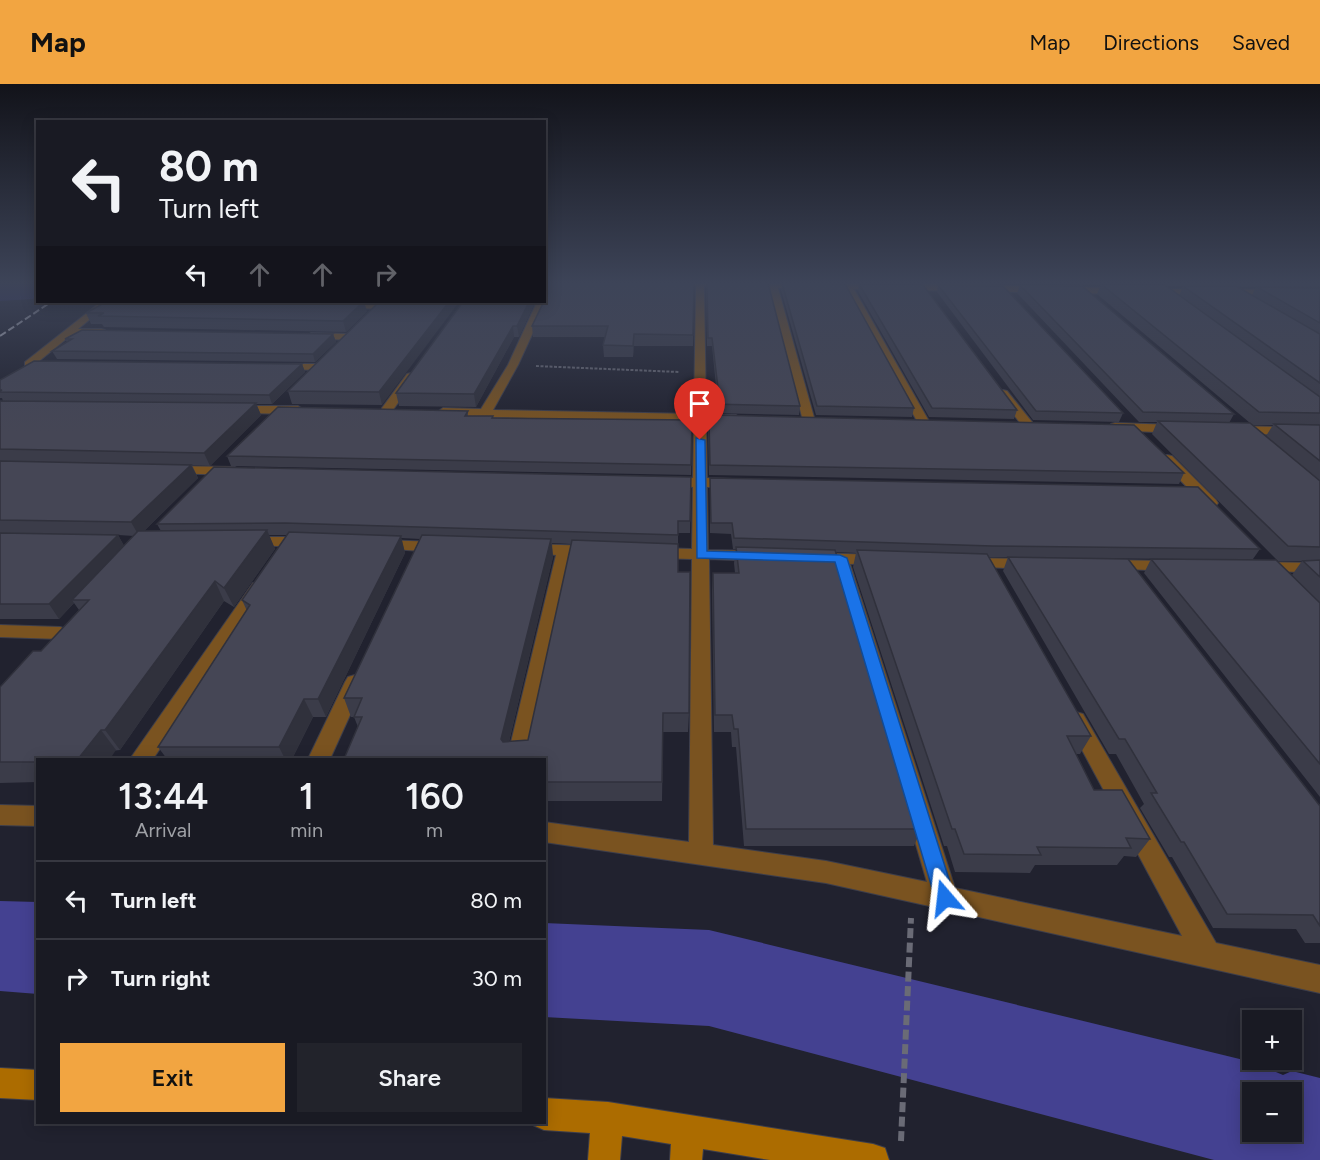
<!DOCTYPE html>
<html lang="en">
<head>
<meta charset="utf-8">
<style>
	body { margin:0; font-family:Figtree,sans-serif; background:#22232b; color:#f1f3f6; height:100vh; display:flex; flex-direction:column; font-size:22px; white-space:nowrap }
	* { box-sizing:border-box; margin:0 }
	p { font-size:20px; color:#9fa1a6 }
	.icon { flex:none; width:33px; height:33px; fill:none; stroke:currentColor; stroke-width:2; stroke-linecap:round; stroke-linejoin:round }
	.map { position:relative; flex:1; overflow:hidden }
	.drawer { position:absolute; left:36px; top:674px; width:510px; height:366px; display:flex; flex-direction:column; background:#191a23; border-radius:0px; box-shadow:0 3px 15px #0003,0 0 0 2px #373841 }
	.drawer>* { flex:none }
	.guide { position:absolute; left:36px; top:36px; width:510px; height:183px; border-radius:0px; box-shadow:0 3px 15px #0003,0 0 0 2px #373841; background:#191a23; color:#f1f3f6; overflow:hidden }
	.tools { position:absolute; left:1242px; top:926px; display:grid; gap:12px }
	.tools a { display:grid; place-items:center; width:60px; height:60px; border-radius:0px; background:#191a23; box-shadow:0 3px 15px #0003,0 0 0 2px #373841; font-size:30px }
	.pin { position:absolute; display:grid; place-items:center; width:51px; height:51px; color:#fff; margin:-62px -26px; border-radius:50% 50% 50% 0; rotate:-45deg; box-shadow:0 0 6px #0007 }
	.pin .icon { rotate:45deg }
	.me { position:absolute; width:66px; margin:-33px; rotate:343deg; stroke-linejoin:round; filter:drop-shadow(0 0 4px #0008) }
	.turn { display:flex; align-items:center; gap:21px; height:126px; padding:0 24px; font-size:27px }
	.turn .icon { width:78px; height:78px; stroke-width:2.5 }
	.turn b { display:block; font-size:42px; line-height:51px }
	.lanes { display:flex; align-items:center; height:57px; padding:0 24px; background:#0003; justify-content:center; gap:30px; direction:ltr }
	.lanes .off { opacity:.35 }
	.eta { display:flex; justify-content:space-evenly; align-items:center; height:102px; text-align:center }
	.eta b { font-size:36px; font-weight:600; line-height:42px }
	.action { display:flex; gap:12px; margin-top:auto; padding:12px 24px }
	.action a { flex:1; height:69px; border-radius:0px; background:#f2a541; color:#111; font-size:24px; font-weight:600; line-height:69px; text-align:center }
	.action a+a { background:#22232b; color:#f1f3f6 }
	ul { padding:0; list-style:none }
	li { display:flex; align-items:center; gap:18px; height:78px; padding:0 24px; border-top:2px solid #373841 }
	li div { flex:1 }
	li b { display:block; font-size:22px }
	li em { font-style:normal }
	header { display:flex; align-items:center; gap:36px; box-sizing:border-box; height:84px; padding:0 30px; background:#f2a541; color:#111 }
	header strong { font-size:28px }
	nav { display:flex; gap:33px; margin-inline-start:auto; font-size:21px }
	.map>svg:first-child { display:block }
</style>
</head>
<body>
<header>
<strong>Map</strong>
<nav><a>Map</a><a>Directions</a><a>Saved</a></nav>
</header>
<div class="map">
<svg width="1320" height="1076" viewBox="0 0 1320 1076">
	<rect width="100%" height="100%" fill="#21222f"/>
	<polygon fill="#2d2a65" points="0,198 37,198 37,212 33,215 0,217"/>
	<g fill="none" stroke-linecap="round" stroke-linejoin="round">
		<g fill="#444191" fill-rule="evenodd">
			<polygon points="0,817 38,818 38,910 0,907"/>
			<path d="M 544,839 L 709,846 L 1252,978 L 1283,991 L 1292,987 L 1320,994 L 1320,1076 L 1214,1076 L 709,942 L 544,933 ZM 1252,1008 L 1292,1008 L 1292,1047 L 1252,1047 Z"/>
		</g>
		<g stroke="#3d3e4b" stroke-width="2">
			<g id="street">
				<polygon points="665,198 850,198 1122,204 1126,207 1122,210 854,205 930,339 924,343 918,339 845,205 778,204 815,337 809,341 803,337 769,203 704,202 706,331 736,331 742,335 736,339 706,338 707,394 733,395 740,399 733,403 707,403 708,466 760,467 768,472 760,477 709,475 713,761 826,777 927,798 833,479 815,479 807,474 815,469 880,471 886,473 888,476 886,479 850,480 955,804 1182,852 1066,636 1069,630 1076,628 1083,630 1216,859 1320,881 1320,909 826,799 544,758 544,738 689,758 692,475 656,474 648,469 656,464 692,465 693,403 668,402 661,398 668,394 693,394 694,338 443,332 437,328 443,324 481,325 508,281 537,218 544,216 547,218 518,281 493,326 694,330 696,202 669,202"/>
				<polygon points="1149,205 1320,206 1320,212 1146,210 1146,206"/>
				<polygon points="101,218 111,218 78,245 101,245 105,246 105,250 71,251 33,282 25,282 25,278"/>
				<polygon points="341,218 379,219 384,222 379,225 338,223 336,221"/>
				<polygon points="311,249 349,250 354,253 349,256 307,254 306,252"/>
				<polygon points="280,280 319,280 324,283 319,286 276,285 276,281"/>
				<polygon points="411,289 417,292 390,330 382,330 382,324 407,290"/>
				<polygon points="1003,306 1007,307 1032,338 1034,341 1032,344 1024,344 997,309"/>
				<polygon points="236,322 298,322 304,326 298,330 232,329 230,326"/>
				<polygon points="1115,339 1177,341 1183,345 1177,349 1111,346 1109,343 1111,340"/>
				<polygon points="1235,342 1320,344 1320,352 1231,349 1229,346 1231,343"/>
				<polygon points="1167,371 1172,372 1216,416 1218,419 1216,422 1206,422 1162,378 1160,375 1162,372"/>
				<polygon points="170,382 235,383 242,387 235,391 165,389 163,386 165,383"/>
				<polygon points="248,453 307,453 315,458 307,463 242,461 240,458"/>
				<polygon points="380,456 439,458 447,463 439,468 374,464 372,461 374,458"/>
				<polygon points="530,460 592,462 600,467 592,472 572,471 529,675 507,675 556,471 524,468 522,465 524,462"/>
				<polygon points="967,474 1030,475 1038,480 1030,485 961,482 959,479 961,476"/>
				<polygon points="1108,476 1171,477 1179,482 1171,487 1102,484 1100,481 1102,478"/>
				<polygon points="1258,478 1320,479 1320,489 1252,486 1250,483 1252,480"/>
				<polygon points="259,498 265,499 268,503 153,675 130,675 253,499"/>
				<polygon points="0,541 60,543 66,545 69,549 66,553 60,555 0,553"/>
				<polygon points="355,591 362,593 365,598 330,675 308,675 345,598 348,593"/>
				<polygon points="0,721 38,722 38,742 0,741"/>
			</g>
		</g>
		<g stroke="#3d3e4b" stroke-width="2">
			<g id="secondary">
				<polygon points="0,984 38,986 38,1016 0,1014"/>
				<polygon points="544,1014 608,1018 873,1060 885,1064 889,1076 770,1076 703,1065 702,1076 670,1076 671,1060 622,1052 620,1076 588,1076 590,1049 544,1046 533,1041 531,1038 544,1038"/>
			</g>
		</g>
		<polyline stroke="#6a6b76" stroke-width="2" stroke-dasharray="3 1.5" stroke-linecap="butt" points="536,282 679,288"/>
		<polyline stroke="#6a6b76" stroke-width="6" stroke-dasharray="10 4.5" stroke-linecap="butt" points="901,1057 911,834"/>
		<use href="#street" fill="#7a5320" fill-rule="evenodd"/>
		<use href="#secondary" fill="#ac6c00" fill-rule="evenodd"/>
		<polyline stroke="#c6c7d1" stroke-width="2" stroke-dasharray="7 3" stroke-linecap="butt" points="0,252 51,218"/>
	</g>
	<g fill="#3b3c49" fill-rule="evenodd">
		<polygon points="544,198 694,198 693,262 634,262 633,273 604,273 603,261 605,253 533,253 532,242 545,215"/>
		<polygon points="928,198 998,198 996,200 929,199"/>
		<path d="M 1005,198 L 1320,198 L 1320,519 L 1292,491 L 1302,477 L 1278,477 L 1152,350 L 1157,338 L 1139,338 L 1017,209 L 1020,201 L 1234,330 L 1229,339 L 1250,339 L 1097,210 L 1101,201 L 1008,200 ZM 1166,202 L 1183,202 L 1179,212 ZM 1238,203 L 1256,203 L 1252,211 ZM 1252,341 L 1273,341 L 1266,352 Z"/>
		<polygon points="782,199 914,324 912,333 816,331 781,206"/>
		<polygon points="859,200 1017,326 1014,335 929,333 858,207"/>
		<polygon points="938,201 1123,329 1119,338 1033,336 937,208"/>
		<polygon points="706,205 800,322 799,331 710,329 710,312 717,312 712,262 707,262"/>
		<polygon points="379,218 382,321 292,320 288,307"/>
		<polygon points="463,218 535,218 519,253 514,253 476,323 399,322 396,309"/>
		<polygon points="367,227 346,248 104,243 102,240 91,240 86,229"/>
		<polygon points="333,250 336,258 315,278 57,275 52,267 67,258 65,255"/>
		<path d="M 302,280 L 305,288 L 272,320 L 256,320 L 261,331 L 210,382 L 192,381 L 198,394 L 144,447 L 161,447 L 157,440 L 691,393 L 690,449 L 678,449 L 678,488 L 689,629 L 688,648 L 663,648 L 662,717 L 544,717 L 544,675 L 358,643 L 354,633 L 351,633 L 344,614 L 420,455 L 401,454 L 405,469 L 326,633 L 313,633 L 292,675 L 167,675 L 158,663 L 247,527 L 242,516 L 287,451 L 269,451 L 275,465 L 234,523 L 224,517 L 120,666 L 38,675 L 38,698 L 0,699 L 0,603 L 41,567 L 79,526 L 74,519 L 59,535 L 0,535 L 0,317 L 3,317 L 2,314 L 0,314 L 0,296 ZM 118,451 L 134,452 L 124,462 ZM 552,459 L 571,460 L 528,656 L 509,658 L 553,473 Z"/>
		<polygon points="468,327 468,332 493,334 692,336 691,391 231,382 227,372"/>
		<polygon points="712,331 1184,389 1179,400 709,391 708,345 709,336 712,336"/>
		<polygon points="710,394 1260,465 1253,475 1320,519 1320,713 1144,489 1151,475 1186,475 1060,474 1320,721 1320,859 1305,859 1296,845 1213,844 1172,773 1169,773 1140,724 1144,720 1116,670 1109,670 1003,487 1008,473 988,473 1091,652 1080,670 1076,670 1094,706 1150,755 1136,773 1124,772 1117,781 1035,781 1030,789 955,788 947,762 944,762 853,483 856,469 836,468 921,745 914,762 744,762 736,663 732,663 731,648 714,648 712,506 713,489 735,489 734,479 736,465 733,465 731,450 710,449"/>
	</g>
	<g fill="#30313c">
		<polygon points="363,218 364,218 367,227 346,248 343,237"/>
		<polygon points="449,218 459,218 382,321 379,308"/>
		<polygon points="529,218 535,218 519,253 517,242"/>
		<polygon points="513,242 514,253 476,323 474,310"/>
		<polygon points="333,250 336,258 315,278 313,270"/>
		<polygon points="634,250 634,262 633,273 633,262"/>
		<polygon points="302,280 305,288 272,320 269,311"/>
		<polygon points="256,319 261,331 210,382 204,369"/>
		<polygon points="191,381 198,394 139,452 131,438"/>
		<polygon points="267,446 275,465 234,523 224,504"/>
		<polygon points="118,451 126,465 72,516 74,519 59,535 49,520"/>
		<polygon points="401,452 405,469 326,633 318,615"/>
		<polygon points="551,455 553,473 505,674 501,655"/>
		<polygon points="215,497 224,517 120,666 105,646"/>
		<polygon points="304,615 313,633 292,675 285,675 279,663"/>
		<polygon points="101,646 116,666 110,675 78,675"/>
	</g>
	<g fill="#454655" stroke="#30313c" stroke-width="1.5">
		<polygon points="544,198 694,198 693,251 634,250 633,262 603,261 608,242 532,242 548,209 544,206"/>
		<polygon points="707,198 768,199 800,322 711,320 710,312 719,312 712,254 708,254"/>
		<polygon points="782,199 845,200 914,324 817,322"/>
		<polygon points="859,200 923,201 1017,326 932,324"/>
		<polygon points="1101,200 1165,201 1320,313 1320,329 1259,328"/>
		<polygon points="938,201 1003,202 1123,329 1036,327"/>
		<polygon points="1020,201 1082,202 1234,330 1143,328"/>
		<polygon points="1183,202 1236,202 1320,250 1320,299"/>
		<polygon points="1257,203 1320,204 1320,239"/>
		<polygon points="106,218 363,218 343,237 98,232 104,229 86,229"/>
		<polygon points="379,218 449,218 379,308 288,307"/>
		<polygon points="463,218 529,218 517,242 513,242 474,310 396,309"/>
		<polygon points="82,246 333,250 313,270 52,267 72,255 65,255"/>
		<polygon points="34,277 302,280 269,311 0,308 0,307 2,306 0,306 0,296"/>
		<polygon points="0,317 256,319 204,369 0,365"/>
		<polygon points="278,323 468,327 465,332 493,332 492,334 692,336 691,381 227,372"/>
		<polygon points="712,331 1134,341 1184,389 710,381 709,336 712,336"/>
		<polygon points="1158,337 1250,339 1320,397 1320,463 1288,462"/>
		<polygon points="1274,340 1320,341 1320,377"/>
		<polygon points="0,377 191,381 131,438 0,436"/>
		<polygon points="214,383 691,393 690,437 678,437 678,451 285,439 157,440"/>
		<polygon points="710,394 1198,403 1260,465 992,462 734,454 732,439 711,439"/>
		<polygon points="267,446 224,504 215,497 105,646 101,646 78,675 38,675 38,678 0,678 0,603 33,567 41,567 89,516 72,516 138,447"/>
		<polygon points="289,448 401,452 318,615 304,615 279,663 158,663 250,521 242,516"/>
		<polygon points="0,449 118,451 49,520 0,520"/>
		<polygon points="422,451 551,455 501,655 503,658 528,656 572,456 678,460 678,488 690,488 689,629 663,629 662,698 544,698 544,675 344,675 362,633 354,633 362,614 344,614"/>
		<polygon points="736,463 835,466 921,745 746,745 738,645 734,645 732,631 715,631 713,489 739,489"/>
		<polygon points="857,466 987,470 1091,652 1067,652 1094,706 1122,706 1150,755 1126,754 1131,764 1037,763 1041,771 964,770 955,745 952,745"/>
		<polygon points="1008,473 1128,475 1320,722 1320,842 1313,831 1227,830 1184,758 1181,758 1151,709 1157,709 1125,655 1119,655"/>
		<polygon points="1151,475 1276,476 1320,519 1320,680"/>
		<polygon points="1320,476 1320,493 1303,477"/>
	</g>
	<linearGradient id="sky" x2="0" y2="1"><stop stop-color="#12131a"/><stop offset="0.57" stop-color="#3d4458"/><stop offset="1" stop-color="#3d4458" stop-opacity="0"/></linearGradient>
	<rect width="1320" height="349" fill="url(#sky)"/>
	<polygon fill="#1a73e8" stroke="#114b97" stroke-width="1.5" points="696,354 705,356 707,467 840,471 847,474 955,814 952,820 945,823 938,820 935,814 835,478 697,474"/>
</svg>
<div class="tools">
<a>+</a>
<a>−</a>
</div>
<div class="pin" style="left:700px;top:356px;background:#d93025"><svg class="icon" aria-label="arrive" viewBox="0 0 24 24"><path d="M6 21V4h12l-3 4 3 4H6"/></svg></div>
<svg class="me" style="left:945px;top:814px" viewBox="-20 -20 40 40"><path d="M0-17L14 15 0 8-14 15z" fill="#1a73e8" stroke="#fff" stroke-width="4"/></svg>
<div class="guide">
<div class="turn"><svg class="icon" aria-label="left" viewBox="0 0 24 24"><path d="M17 20v-9H6M10 6l-5 5 5 5"/></svg><div><b>80 m</b>Turn left</div></div>
<div class="lanes"><svg class="icon" aria-label="left" viewBox="0 0 24 24"><path d="M17 20v-9H6M10 6l-5 5 5 5"/></svg><svg class="icon off" aria-label="ahead" viewBox="0 0 24 24"><path d="M12 20V5M6 11l6-6 6 6"/></svg><svg class="icon off" aria-label="ahead" viewBox="0 0 24 24"><path d="M12 20V5M6 11l6-6 6 6"/></svg><svg class="icon off" aria-label="right" viewBox="0 0 24 24"><path d="M7 20v-9h11M14 6l5 5-5 5"/></svg></div>
</div>
<section class="drawer">
<div class="eta">
<div><b>13:44</b><p>Arrival</p></div>
<div><b>1</b><p>min</p></div>
<div><b>160</b><p>m</p></div>
</div>
<ul>
<li><svg class="icon" aria-label="left" viewBox="0 0 24 24"><path d="M17 20v-9H6M10 6l-5 5 5 5"/></svg><div><b>Turn left</b></div><em>80 m</em></li>
<li><svg class="icon" aria-label="right" viewBox="0 0 24 24"><path d="M7 20v-9h11M14 6l5 5-5 5"/></svg><div><b>Turn right</b></div><em>30 m</em></li>
</ul>
<div class="action"><a>Exit</a><a>Share</a></div>
</section>
</div>
</body>
</html>
